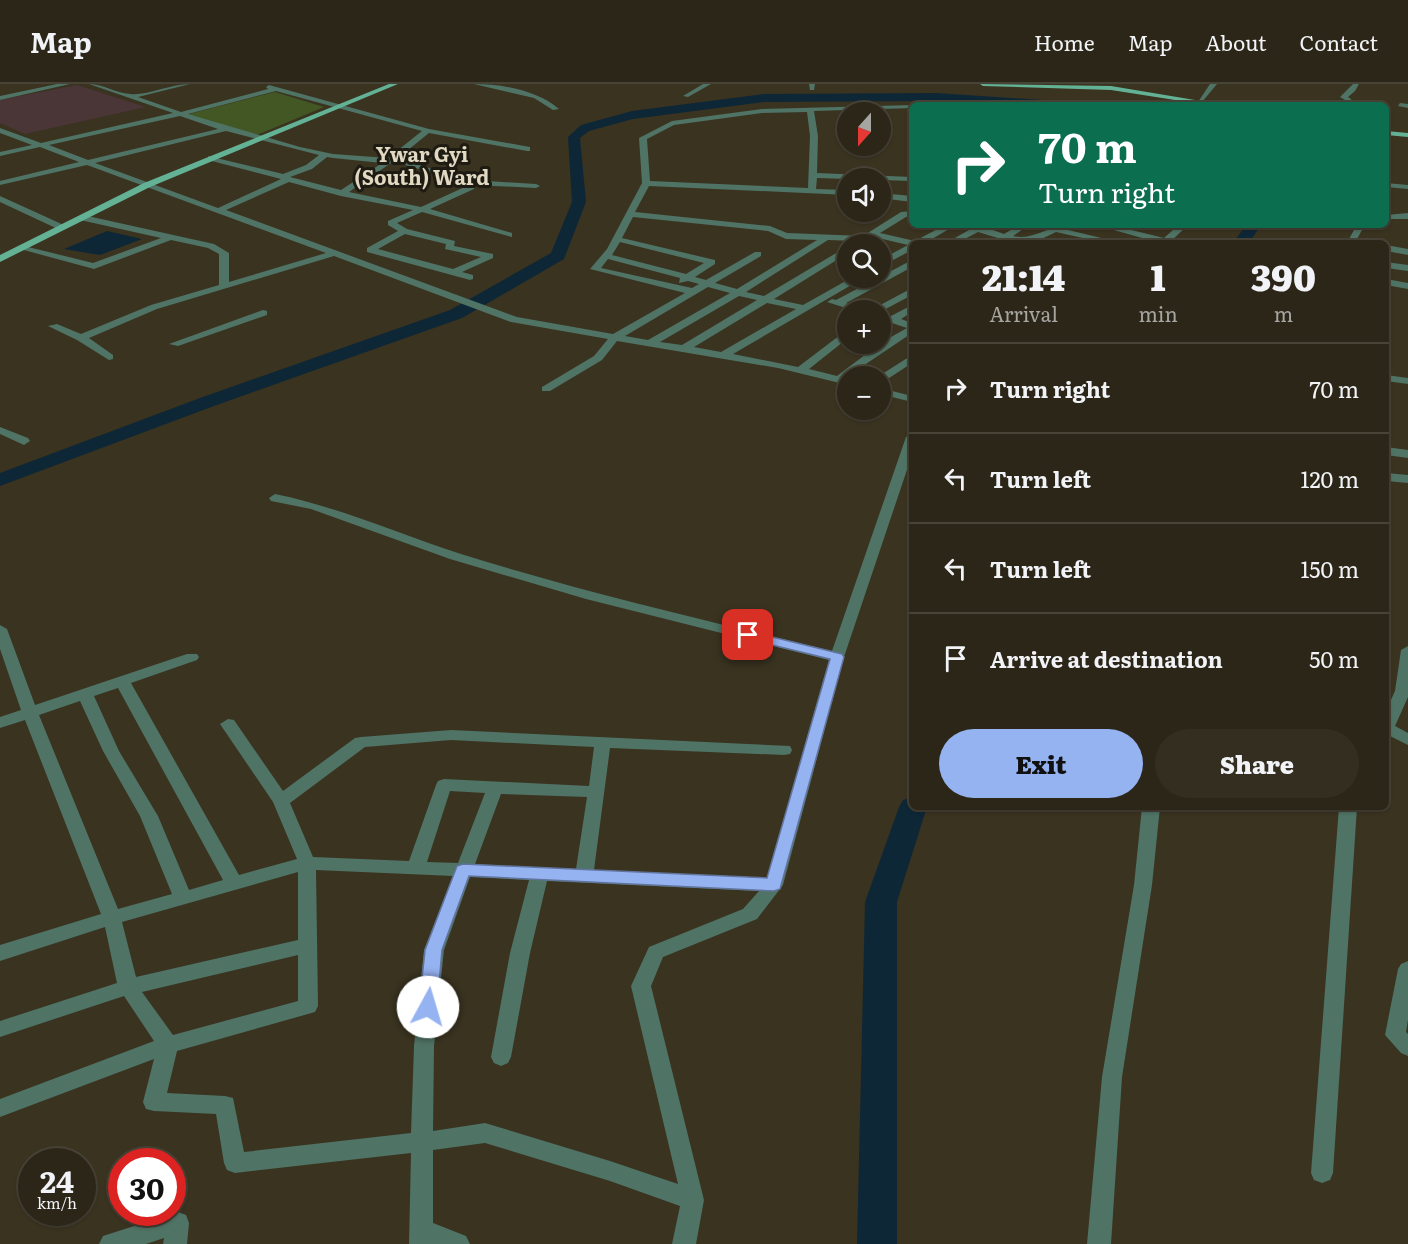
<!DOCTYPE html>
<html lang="en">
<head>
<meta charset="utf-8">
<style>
	body { margin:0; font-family:Literata,serif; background:#342e21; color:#f1f3f6; height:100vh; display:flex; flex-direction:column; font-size:22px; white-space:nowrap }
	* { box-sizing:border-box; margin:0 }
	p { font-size:20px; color:#a6a5a2 }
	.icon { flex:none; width:33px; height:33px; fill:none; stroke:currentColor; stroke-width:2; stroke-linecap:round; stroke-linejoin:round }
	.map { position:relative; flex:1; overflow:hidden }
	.drawer { position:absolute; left:909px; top:156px; width:480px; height:570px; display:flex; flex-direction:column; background:#2c2618; border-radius:9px; box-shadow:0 2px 4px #0004,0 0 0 2px #484337 }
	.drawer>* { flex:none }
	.guide { position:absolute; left:909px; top:18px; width:480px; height:126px; border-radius:9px; box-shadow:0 2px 4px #0004,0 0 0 2px #484337; background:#0b6e4f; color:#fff; overflow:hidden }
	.needle { width:39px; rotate:201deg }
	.buttons { position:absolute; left:837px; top:18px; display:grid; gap:12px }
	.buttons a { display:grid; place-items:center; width:54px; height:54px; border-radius:50%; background:#2c2618; box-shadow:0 2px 4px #0004,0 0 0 2px #484337; font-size:30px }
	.speed { position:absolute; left:18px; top:1064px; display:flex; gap:12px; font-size:30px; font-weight:700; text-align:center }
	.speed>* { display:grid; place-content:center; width:78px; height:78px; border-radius:50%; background:#2c2618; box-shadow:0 2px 4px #0004,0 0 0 2px #484337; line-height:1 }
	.speed small { font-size:15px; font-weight:400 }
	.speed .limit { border:9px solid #d22; background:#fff; color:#111 }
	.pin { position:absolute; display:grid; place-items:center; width:51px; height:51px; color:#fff; margin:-26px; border-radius:12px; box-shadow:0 3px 9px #0006 }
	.me { position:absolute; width:66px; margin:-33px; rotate:6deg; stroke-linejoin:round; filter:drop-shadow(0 0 4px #0008) }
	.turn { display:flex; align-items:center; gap:21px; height:126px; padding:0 30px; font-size:27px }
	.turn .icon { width:78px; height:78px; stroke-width:2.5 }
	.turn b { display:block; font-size:42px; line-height:51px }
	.eta { display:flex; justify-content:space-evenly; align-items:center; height:102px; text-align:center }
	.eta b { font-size:36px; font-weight:800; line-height:42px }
	.primary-button { display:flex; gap:12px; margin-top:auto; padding:12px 30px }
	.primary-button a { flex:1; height:69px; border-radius:36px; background:#95b2f1; color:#111; font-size:24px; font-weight:800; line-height:69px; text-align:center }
	.primary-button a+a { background:#342e21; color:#f1f3f6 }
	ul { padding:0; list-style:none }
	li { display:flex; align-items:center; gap:18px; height:90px; padding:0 30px; border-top:2px solid #484337 }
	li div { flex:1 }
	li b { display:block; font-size:22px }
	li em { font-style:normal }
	header { display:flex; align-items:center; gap:36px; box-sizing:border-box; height:84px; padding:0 30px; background:#2c2618; border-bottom:2px solid #484337 }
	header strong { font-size:28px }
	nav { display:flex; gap:33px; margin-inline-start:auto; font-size:21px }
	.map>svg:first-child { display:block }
</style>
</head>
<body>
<header>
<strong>Map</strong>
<nav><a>Home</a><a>Map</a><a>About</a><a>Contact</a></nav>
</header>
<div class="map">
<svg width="1408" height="1160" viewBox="0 0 1408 1160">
	<rect width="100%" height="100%" fill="#3a3320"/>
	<polygon fill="#4a3537" points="77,1 146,23 25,50 0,39 0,16"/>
	<polygon fill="#425723" points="275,8 324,23 257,51 185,31"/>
	<polygon fill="#0e2736" points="107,147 142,155 100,171 64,165"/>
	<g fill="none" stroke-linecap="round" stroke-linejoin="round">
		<g fill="#0e2736" fill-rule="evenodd">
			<polygon points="936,9 1057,17 1063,21 1003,21 936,17 764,18 633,35 589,47 580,54 586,118 564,175 462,234 214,322 0,402 0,389 200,314 450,226 551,169 572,118 568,53 581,41 632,27 764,10"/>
			<polygon points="1246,141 1261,141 1249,159 1233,159"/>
			<polygon points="912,713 912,723 927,723 897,818 897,1160 857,1160 865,818 899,723 903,716"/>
		</g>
		<g fill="#4f7365" fill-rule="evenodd">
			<polygon points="57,0 70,0 0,16 0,12"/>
			<path d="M 89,0 C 104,0 115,9 130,10 C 146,12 171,0 190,0 L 138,13 L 181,28 L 268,5 L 266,3 L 269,1 L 429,45 L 530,63 L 530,67 L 527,67 L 429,49 L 397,75 L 472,96 L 536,100 L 540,102 L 536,104 L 475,101 L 474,105 L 430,125 L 512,149 L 512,153 L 422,128 L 397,139 L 407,145 L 455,157 L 454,162 L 493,170 L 493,174 L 462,188 L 473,191 L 473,195 L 470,196 L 367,168 L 367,164 L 398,147 L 388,141 L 388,137 L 413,126 L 341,112 L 289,98 L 226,126 L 517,233 L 613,250 L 685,209 L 590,185 L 607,165 L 642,99 L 639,54 L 672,37 L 762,25 L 914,21 L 912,24 L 814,27 L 818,52 L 817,89 L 912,93 L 912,97 L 817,94 L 816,105 L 848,106 L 848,111 L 649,102 L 635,128 L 770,142 L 787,149 L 863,152 L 901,128 L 912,127 L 912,133 L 906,133 L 880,149 L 915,157 L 945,141 L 956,141 L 925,159 L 912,159 L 912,166 L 880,183 L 880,176 L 908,161 L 874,153 L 862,160 L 855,160 L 855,157 L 828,156 L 746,208 L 764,212 L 848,162 L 848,169 L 774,215 L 803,221 L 851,194 L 861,194 L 860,196 L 733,270 L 798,283 L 848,245 L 848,254 L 809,285 L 837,292 L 882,258 L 907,244 L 880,235 L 880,229 L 891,232 L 912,221 L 912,228 L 901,235 L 912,239 L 912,249 L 848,292 L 848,301 L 778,284 L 617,257 L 602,276 L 550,307 L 542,307 L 542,303 L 594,272 L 608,255 L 511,238 L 334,172 L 157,225 L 89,254 L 113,271 L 113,275 L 109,276 L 77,256 L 48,242 L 57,240 L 81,250 L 151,221 L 219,201 L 219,170 L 208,164 L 171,156 L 94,185 L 20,165 L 20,161 L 93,179 L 161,154 L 80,136 L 80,132 L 83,131 L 214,160 L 229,169 L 229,198 L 326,169 L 87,81 L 0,101 L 0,97 L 79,78 L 40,63 L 0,72 L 0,68 L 32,61 L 0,49 L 0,44 L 41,59 L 173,29 ZM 276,7 L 422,47 L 388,74 L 333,70 L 300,63 L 188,30 ZM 807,28 L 810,52 L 808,104 L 650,97 L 647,55 L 674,41 L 762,29 ZM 180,32 L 218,45 L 88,76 L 49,61 ZM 226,47 L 319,71 L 306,81 L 283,90 L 208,72 L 208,76 L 281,95 L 218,124 L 95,79 ZM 327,73 L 333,74 L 382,79 L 341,106 L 290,93 L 312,85 ZM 391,79 L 402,80 L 467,99 L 467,102 L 421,123 L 349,108 ZM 633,133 L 768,147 L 786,155 L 817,156 L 737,205 L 715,199 L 761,172 L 761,168 L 755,168 L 706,196 L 695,193 L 715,180 L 715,176 L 622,154 ZM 405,150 L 446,160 L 445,165 L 481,173 L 453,185 L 378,165 ZM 620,158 L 704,179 L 686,190 L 612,171 ZM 608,175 L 680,194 L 679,199 L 688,197 L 699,200 L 692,204 L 601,184 ZM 708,203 L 730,209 L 648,256 L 625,252 ZM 739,212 L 757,216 L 682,261 L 660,258 ZM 767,219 L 796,225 L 721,268 L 694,263 Z"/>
			<path d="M 474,0 C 502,0 537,6 559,25 L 553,26 L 534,14 Z"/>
			<polygon points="703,0 711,0 688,13 683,12"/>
			<polygon points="809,0 815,0 814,6 810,6"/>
			<polygon points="1210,0 1217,0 1202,18 1198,18"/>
			<polygon points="1353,0 1359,0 1355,7 1348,13 1351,15 1353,21 1345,21 1345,16 1340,13"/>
			<polygon points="930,19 941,21 926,21"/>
			<polygon points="1400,19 1408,20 1408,24 1398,22"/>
			<polygon points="1386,99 1408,101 1408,105 1386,103"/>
			<polygon points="880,109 912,112 912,118 880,114"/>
			<polygon points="0,112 66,142 67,144 60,146 0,118"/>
			<polygon points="1408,129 1408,135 1386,135 1386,131"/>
			<path d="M 957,141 L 979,141 L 1004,150 L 1019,141 L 1029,141 L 1013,152 C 1033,157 1049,141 1069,141 L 1064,145 L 1122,159 L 1105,159 L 1056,148 L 1033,159 L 999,157 L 998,154 L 978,148 L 957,159 L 946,159 L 969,146 Z"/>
			<polygon points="1096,141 1111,141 1164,154 1173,146 1157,141 1188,141 1169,159 1160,159"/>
			<polygon points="1358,143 1362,146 1357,155 1365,159 1349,159 1348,157 1355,144"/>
			<polygon points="1386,161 1408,165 1408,171 1386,167"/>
			<polygon points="912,176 912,183 846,219 865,224 866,226 852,226 827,218 832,215 836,216"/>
			<polygon points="1386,178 1408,181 1408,187 1386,184"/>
			<polygon points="1386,195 1408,199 1408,205 1386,201"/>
			<polygon points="912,204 912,211 880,228 871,226"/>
			<polygon points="263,226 267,227 267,231 178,262 169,260"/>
			<polygon points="912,271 912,279 880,300 879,292"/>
			<polygon points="1386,291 1408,294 1408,300 1386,297"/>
			<polygon points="880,304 912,312 912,318 880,310"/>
			<polygon points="0,343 28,354 30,357 24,361 0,350"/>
			<path d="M 912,349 L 912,371 L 844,573 L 783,801 L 757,835 L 663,873 L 651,902 L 704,1116 L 696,1160 L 672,1160 L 680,1122 L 610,1097 L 485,1059 L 433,1066 L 433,1139 L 466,1152 L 470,1160 L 409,1160 L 411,1069 L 235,1089 L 227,1086 L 224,1079 L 216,1030 L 154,1027 L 146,1025 L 143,1018 L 154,975 L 0,1033 L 0,1015 L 154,957 L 124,912 L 0,953 L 0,937 L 117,899 L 105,843 L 0,877 L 0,861 L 101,830 L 25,636 L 0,644 L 0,633 L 21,626 L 0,565 L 0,541 L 7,545 L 35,621 L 187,570 L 197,570 L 199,573 L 197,576 L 131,599 L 239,791 L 297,775 L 273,718 L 220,640 L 228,635 L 234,636 L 283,707 L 355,654 L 361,653 L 451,646 L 790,662 L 792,666 L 790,670 L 784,671 L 610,664 L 594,786 L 767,794 L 829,576 L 586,515 L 450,475 L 311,425 L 271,417 L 269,414 L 275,410 C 339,423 399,450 461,470 C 583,508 708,537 832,567 L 906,353 ZM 118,604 L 223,796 L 189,806 L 158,732 L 119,667 L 94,612 ZM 80,617 L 103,667 L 140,732 L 172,810 L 118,825 L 39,631 ZM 451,656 L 594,663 L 589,702 L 444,695 L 438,697 L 436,701 L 409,777 L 313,773 L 290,719 L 365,663 ZM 450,707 L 485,709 L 458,779 L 427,778 ZM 501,710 L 587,713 L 576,785 L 475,780 ZM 316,786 L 453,792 L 424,866 L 414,962 L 411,1049 L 244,1068 L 233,1014 L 225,1012 L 167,1009 L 177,967 L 315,928 L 318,922 ZM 298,788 L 298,856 L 136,893 L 122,838 ZM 470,793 L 529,796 L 510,869 L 491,973 L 494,979 L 501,982 L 508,979 L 511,973 L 530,869 L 547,797 L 759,807 L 743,825 L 649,863 L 631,902 L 678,1100 L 610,1077 L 485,1039 L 433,1047 L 434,962 L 444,866 ZM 298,871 L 298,917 L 173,951 L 142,908 Z"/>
			<polygon points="1386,363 1408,366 1408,374 1386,371"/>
			<polygon points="1386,389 1408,391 1408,399 1386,397"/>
			<polygon points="1408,562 1408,613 1395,642 1408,649 1408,661 1386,650 1386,627 1395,607 1401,566"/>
			<polygon points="1142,723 1160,723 1152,801 1122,993 1111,1160 1087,1160 1102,993 1134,801"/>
			<polygon points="1339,723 1357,723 1333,1089 1330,1096 1322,1099 1314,1096 1311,1089"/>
			<polygon points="1408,877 1408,936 1406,948 1408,950 1408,972 1401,969 1385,951 1398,885 1401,880"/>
			<polygon points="178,1128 186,1131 189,1139 187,1160 163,1160 164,1154 146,1160 99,1160 103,1152"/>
		</g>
		<g fill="#64b295" fill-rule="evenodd">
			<polygon points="389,0 398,0 150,103 0,178 0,171 144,99"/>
			<polygon points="980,0 1111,2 1225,21 1207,21 1111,6 983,2"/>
			<polygon points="1386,47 1408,49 1408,53 1386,51"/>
		</g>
	</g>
	<polygon fill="#95b2f1" stroke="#61749d" stroke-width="1.5" points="748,547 842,570 844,573 780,805 774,807 469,792 442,866 437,923 434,929 428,931 421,929 419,923 425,866 457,782 463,780 767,794 830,575 743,554 741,551 743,548"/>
	<g text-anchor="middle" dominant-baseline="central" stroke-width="6" stroke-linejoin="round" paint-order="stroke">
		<g font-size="20" font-weight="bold" fill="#e2d9c2" stroke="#1e1b13">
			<text x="422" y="69">Ywar Gyi<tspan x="422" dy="23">(South) Ward</tspan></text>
		</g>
	</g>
</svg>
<div class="buttons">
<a><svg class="needle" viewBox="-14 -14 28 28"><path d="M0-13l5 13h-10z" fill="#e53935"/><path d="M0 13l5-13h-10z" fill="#a6a5a2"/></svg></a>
<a><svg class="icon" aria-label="sound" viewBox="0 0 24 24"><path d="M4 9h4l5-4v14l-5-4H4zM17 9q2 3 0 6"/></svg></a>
<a><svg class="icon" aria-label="search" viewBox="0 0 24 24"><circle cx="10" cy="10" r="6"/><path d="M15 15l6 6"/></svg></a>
<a>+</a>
<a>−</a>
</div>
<div class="speed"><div>24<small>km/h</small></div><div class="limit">30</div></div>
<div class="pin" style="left:748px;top:551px;background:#d93025"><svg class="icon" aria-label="arrive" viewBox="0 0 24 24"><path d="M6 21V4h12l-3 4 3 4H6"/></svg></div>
<svg class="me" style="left:428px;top:923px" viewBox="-20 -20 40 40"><circle r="19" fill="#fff"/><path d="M0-13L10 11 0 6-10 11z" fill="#95b2f1"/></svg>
<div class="guide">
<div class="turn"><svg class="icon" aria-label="right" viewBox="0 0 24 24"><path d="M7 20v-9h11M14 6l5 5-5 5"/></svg><div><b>70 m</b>Turn right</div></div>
</div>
<section class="drawer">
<div class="eta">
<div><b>21:14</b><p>Arrival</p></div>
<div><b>1</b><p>min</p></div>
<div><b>390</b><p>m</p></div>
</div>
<ul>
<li><svg class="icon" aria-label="right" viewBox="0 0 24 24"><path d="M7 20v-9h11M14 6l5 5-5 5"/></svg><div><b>Turn right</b></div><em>70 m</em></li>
<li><svg class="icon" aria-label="left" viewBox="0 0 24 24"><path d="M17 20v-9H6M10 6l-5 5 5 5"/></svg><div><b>Turn left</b></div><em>120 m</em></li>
<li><svg class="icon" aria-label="left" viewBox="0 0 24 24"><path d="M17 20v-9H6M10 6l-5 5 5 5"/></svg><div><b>Turn left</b></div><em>150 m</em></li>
<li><svg class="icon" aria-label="arrive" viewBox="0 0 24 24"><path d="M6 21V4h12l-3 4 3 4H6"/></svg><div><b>Arrive at destination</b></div><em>50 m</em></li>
</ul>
<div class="primary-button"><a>Exit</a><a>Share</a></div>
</section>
</div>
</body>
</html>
